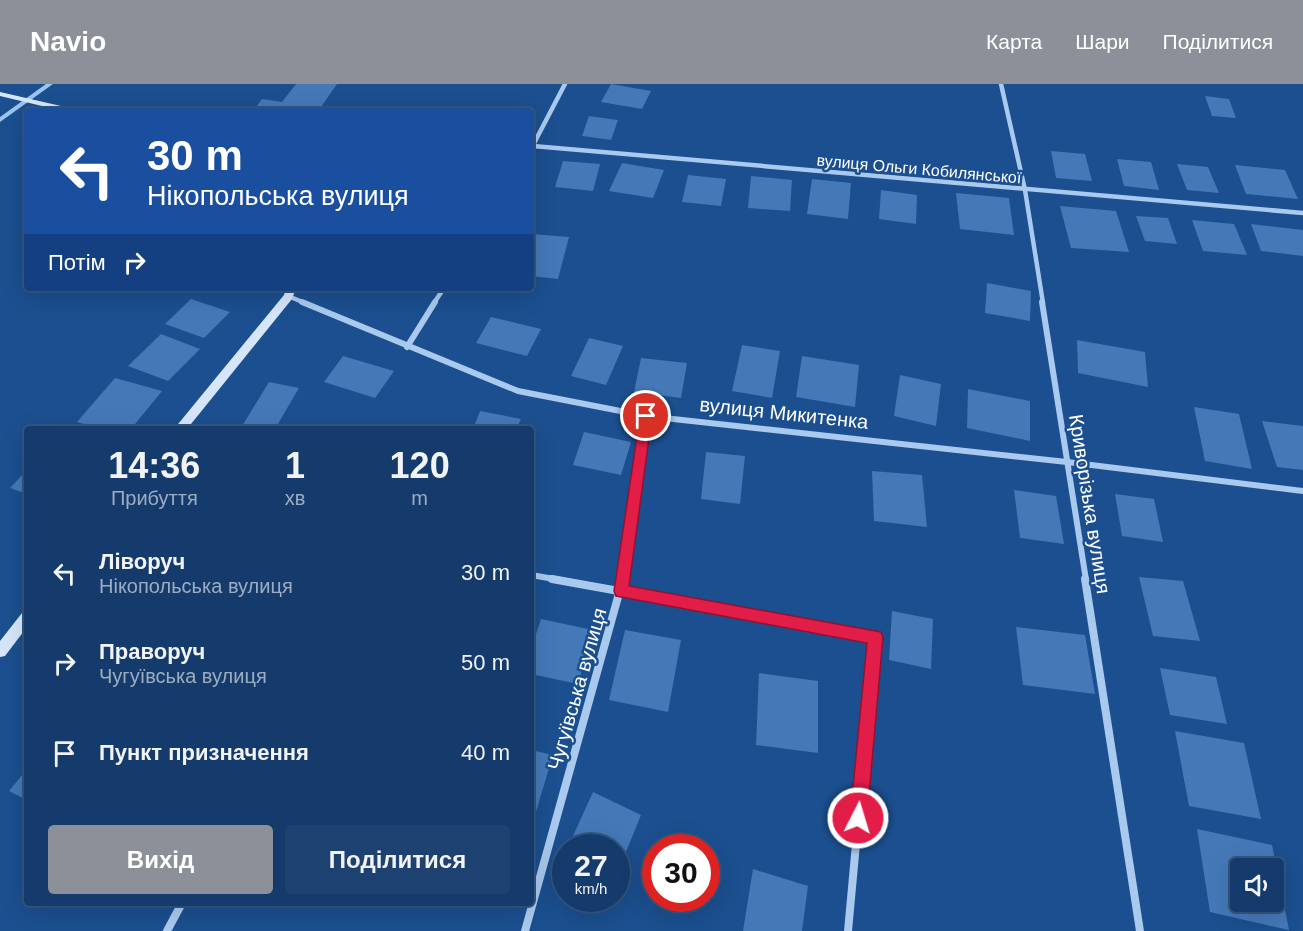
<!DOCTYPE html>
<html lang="uk">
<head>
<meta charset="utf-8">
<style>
	body { margin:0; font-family:Helvetica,sans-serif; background:#1d4271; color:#f1f3f6; height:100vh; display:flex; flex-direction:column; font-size:22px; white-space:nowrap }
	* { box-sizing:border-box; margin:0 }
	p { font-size:20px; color:#9dadc1 }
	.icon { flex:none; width:33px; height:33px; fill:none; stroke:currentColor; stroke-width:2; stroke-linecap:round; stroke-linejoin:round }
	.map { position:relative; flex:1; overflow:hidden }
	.sheet { position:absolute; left:24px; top:342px; width:510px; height:480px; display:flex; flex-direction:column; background:#143b6b; border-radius:6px; box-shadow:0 6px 24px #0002,0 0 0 2px #33557e }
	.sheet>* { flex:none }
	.hud { position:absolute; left:24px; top:24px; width:510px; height:183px; border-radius:6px; box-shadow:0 6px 24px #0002,0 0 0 2px #33557e; background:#1a4fa0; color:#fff; overflow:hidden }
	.buttons { position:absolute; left:1230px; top:774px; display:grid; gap:12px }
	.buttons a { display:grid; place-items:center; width:54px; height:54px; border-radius:6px; background:#143b6b; box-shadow:0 6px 24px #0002,0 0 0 2px #33557e; font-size:30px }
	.speed { position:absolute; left:552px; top:750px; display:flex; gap:12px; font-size:30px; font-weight:700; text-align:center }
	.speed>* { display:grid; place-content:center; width:78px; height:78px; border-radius:50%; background:#143b6b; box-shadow:0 6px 24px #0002,0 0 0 2px #33557e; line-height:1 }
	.speed small { font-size:15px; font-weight:400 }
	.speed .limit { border:9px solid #d22; background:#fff; color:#111 }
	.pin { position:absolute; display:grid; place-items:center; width:51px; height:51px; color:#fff; margin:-26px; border:3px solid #fff; border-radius:50%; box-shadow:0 2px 6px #0007 }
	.me { position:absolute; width:66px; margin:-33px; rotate:5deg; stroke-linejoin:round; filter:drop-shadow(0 0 4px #0008) }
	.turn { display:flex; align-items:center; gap:21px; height:126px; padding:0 24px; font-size:27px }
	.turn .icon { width:78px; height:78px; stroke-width:2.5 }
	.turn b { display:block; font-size:42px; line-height:51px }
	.then { display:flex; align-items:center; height:57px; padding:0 24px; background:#0003; gap:12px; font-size:22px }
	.eta { display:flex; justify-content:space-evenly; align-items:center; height:102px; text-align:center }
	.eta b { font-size:36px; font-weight:700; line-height:42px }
	.primary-button { display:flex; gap:12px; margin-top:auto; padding:12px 24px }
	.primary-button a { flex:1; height:69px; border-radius:6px; background:#8c9099; color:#fff; font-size:24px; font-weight:700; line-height:69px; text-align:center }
	.primary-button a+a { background:#1d4271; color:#f1f3f6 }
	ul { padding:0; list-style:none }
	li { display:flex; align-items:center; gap:18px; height:90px; padding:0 24px }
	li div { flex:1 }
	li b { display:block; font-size:22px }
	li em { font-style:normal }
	header { display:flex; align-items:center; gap:36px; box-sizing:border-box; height:84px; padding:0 30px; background:#8c9099; color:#fff }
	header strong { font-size:28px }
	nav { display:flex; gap:33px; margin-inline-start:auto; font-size:21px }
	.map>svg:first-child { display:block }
</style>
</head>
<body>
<header>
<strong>Navio</strong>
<nav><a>Карта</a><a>Шари</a><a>Поділитися</a></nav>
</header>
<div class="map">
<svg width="1303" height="847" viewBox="0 0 1303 847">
	<rect width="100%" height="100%" fill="#1b4f8f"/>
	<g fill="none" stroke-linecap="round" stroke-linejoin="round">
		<polygon fill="#9cc4f0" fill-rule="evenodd" points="46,0 53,0 0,38 0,33"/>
	</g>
	<g fill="#4478b7" fill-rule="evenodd">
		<polygon points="296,0 337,0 321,23 343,27 253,27 262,15 282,18"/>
		<polygon points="611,0 651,7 642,25 601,18"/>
		<polygon points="1205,12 1229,15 1236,34 1212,32"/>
		<polygon points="589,32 618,36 611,56 582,52"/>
		<polygon points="1051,67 1085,70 1092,97 1056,94"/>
		<polygon points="1117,75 1151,78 1159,106 1124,102"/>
		<polygon points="563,77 600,80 593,107 555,103"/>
		<polygon points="622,79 664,86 653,114 609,107"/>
		<polygon points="1177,80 1208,83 1219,109 1187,106"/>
		<polygon points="1235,81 1285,86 1298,115 1246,110"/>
		<polygon points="688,91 726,95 721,122 682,118"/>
		<polygon points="751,92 792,96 790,127 748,124"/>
		<polygon points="812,95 851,99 848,135 807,130"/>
		<polygon points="881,106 917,111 916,140 879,135"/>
		<polygon points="956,109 1009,114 1014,151 960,145"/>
		<polygon points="1060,122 1116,127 1129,168 1071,164"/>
		<polygon points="1136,132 1168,134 1177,160 1145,157"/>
		<polygon points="1192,136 1234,140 1247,171 1203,167"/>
		<polygon points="1251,140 1303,146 1303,172 1261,167"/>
		<polygon points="532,150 569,153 558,195 531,192"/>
		<polygon points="987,199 1031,207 1030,237 985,229"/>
		<polygon points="191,215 230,228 204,254 165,240"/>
		<polygon points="491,233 541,245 527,272 476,259"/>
		<polygon points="161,250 200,265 168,297 128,282"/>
		<polygon points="589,254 623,262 606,301 571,292"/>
		<polygon points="1077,256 1145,268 1148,303 1078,289"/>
		<polygon points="742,261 780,267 772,314 732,307"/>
		<polygon points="343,272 394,287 375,314 324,298"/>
		<polygon points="802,272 859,281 855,323 796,313"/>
		<polygon points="641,274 687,279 681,314 634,308"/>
		<polygon points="900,291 941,300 936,342 894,332"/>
		<polygon points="115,294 162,307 131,345 102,345 77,338"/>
		<polygon points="269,298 299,304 275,345 242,342"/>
		<polygon points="968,305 1030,317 1030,357 967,344"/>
		<polygon points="1194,323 1239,330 1252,385 1205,377"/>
		<polygon points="480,327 521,335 516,345 473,345"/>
		<polygon points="1262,337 1303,342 1303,386 1277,383"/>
		<polygon points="584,348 631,358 621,391 573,381"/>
		<polygon points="706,368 745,372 740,420 701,415"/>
		<polygon points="27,386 27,410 10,404"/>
		<polygon points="872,387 922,391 927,443 874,437"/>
		<polygon points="1014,406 1056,412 1064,460 1020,454"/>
		<polygon points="1115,410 1154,415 1163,458 1122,452"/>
		<polygon points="1139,493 1183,497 1200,557 1153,552"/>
		<polygon points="892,527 933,535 931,585 889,576"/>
		<polygon points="541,535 593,546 578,600 531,590 531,565"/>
		<polygon points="1016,543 1085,551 1095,610 1023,601"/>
		<polygon points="625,546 681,556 668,628 609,616"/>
		<polygon points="1160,584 1216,593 1227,640 1170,631"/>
		<polygon points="759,589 818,597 818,669 756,661"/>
		<polygon points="1175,647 1244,659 1261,735 1189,722"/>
		<polygon points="531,666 553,671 532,741 531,741"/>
		<polygon points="27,685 27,716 9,707"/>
		<polygon points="593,708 641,731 617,790 616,764 568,763"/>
		<path d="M 1197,745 L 1272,761 L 1289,846 L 1210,828 ZM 1240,784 L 1274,784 L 1274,818 L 1240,818 Z"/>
		<polygon points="753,785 808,802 802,847 743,847"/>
	</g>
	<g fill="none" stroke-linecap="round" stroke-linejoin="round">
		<g stroke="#a9c9ee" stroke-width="4.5">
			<polyline points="1001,0 1025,106 1043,219"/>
			<polyline points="533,62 1303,129"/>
			<polyline points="531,65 565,0"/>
			<polyline points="288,212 305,219"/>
			<polyline points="434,219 444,204"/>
		</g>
		<g stroke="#a9c9ee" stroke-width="6">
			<polyline points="302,218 518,307 646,332 1067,378 1303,407"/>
			<polyline points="1042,218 1086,496"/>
			<polyline points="407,263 435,218"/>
			<polyline points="531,491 560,496"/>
			<polyline points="623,496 646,332"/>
		</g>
		<g stroke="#a9c9ee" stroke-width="8">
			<polyline points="552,495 875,553 848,847"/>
			<polyline points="1085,495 1140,847"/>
			<polyline points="167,847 182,819"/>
			<polyline points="525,847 623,495"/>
		</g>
		<g fill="#d6e6fa" fill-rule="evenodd">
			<polygon points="0,8 74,25 78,27 63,27 0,12"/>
			<polygon points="286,204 296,204 292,215 187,345 174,345 284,211"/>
			<polygon points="27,527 27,543 5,572 0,573 0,557 22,529"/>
		</g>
	</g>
	<polygon fill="#e11d48" stroke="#92132f" stroke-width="1.5" points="646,326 652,332 629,502 881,548 883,553 867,734 864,740 858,742 852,740 850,734 867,559 616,512 614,507 640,332"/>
	<g text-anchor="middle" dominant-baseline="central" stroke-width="5" stroke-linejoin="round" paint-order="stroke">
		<g font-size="16" fill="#fff" stroke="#1b4f8f">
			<text transform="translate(919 85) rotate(5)">вулиця Ольги Кобилянської</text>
		</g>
		<g font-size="20" fill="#fff" stroke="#1b4f8f">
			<text transform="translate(784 329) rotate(6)">вулиця Микитенка</text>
			<text transform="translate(1090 420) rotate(81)">Криворізька вулиця</text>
			<text transform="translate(577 605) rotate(-74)">Чугуївська вулиця</text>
		</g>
	</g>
</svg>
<div class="buttons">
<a><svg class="icon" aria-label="sound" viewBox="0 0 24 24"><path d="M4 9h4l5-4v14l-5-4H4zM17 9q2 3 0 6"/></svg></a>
</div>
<div class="speed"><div>27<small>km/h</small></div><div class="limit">30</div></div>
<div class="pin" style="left:646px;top:332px;background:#d93025"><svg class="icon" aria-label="arrive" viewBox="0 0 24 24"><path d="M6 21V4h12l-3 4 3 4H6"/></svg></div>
<svg class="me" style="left:858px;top:734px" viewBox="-20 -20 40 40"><circle r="17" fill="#e11d48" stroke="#fff" stroke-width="3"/><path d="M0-11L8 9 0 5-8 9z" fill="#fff"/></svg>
<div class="hud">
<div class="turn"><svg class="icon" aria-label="left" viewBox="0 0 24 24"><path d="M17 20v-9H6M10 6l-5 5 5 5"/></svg><div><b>30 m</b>Нікопольська вулиця</div></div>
<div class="then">Потім<svg class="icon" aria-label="right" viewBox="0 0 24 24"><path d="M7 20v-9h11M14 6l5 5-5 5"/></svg></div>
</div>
<section class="sheet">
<div class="eta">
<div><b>14:36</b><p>Прибуття</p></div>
<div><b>1</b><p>хв</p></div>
<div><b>120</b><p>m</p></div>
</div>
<ul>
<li><svg class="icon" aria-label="left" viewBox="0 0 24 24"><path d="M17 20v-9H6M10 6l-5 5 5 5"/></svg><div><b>Ліворуч</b><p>Нікопольська вулиця</p></div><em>30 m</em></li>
<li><svg class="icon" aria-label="right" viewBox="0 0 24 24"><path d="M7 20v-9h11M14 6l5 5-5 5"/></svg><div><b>Праворуч</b><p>Чугуївська вулиця</p></div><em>50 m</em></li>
<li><svg class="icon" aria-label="arrive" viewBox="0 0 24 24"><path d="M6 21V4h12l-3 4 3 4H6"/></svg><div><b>Пункт призначення</b></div><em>40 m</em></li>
</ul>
<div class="primary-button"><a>Вихід</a><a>Поділитися</a></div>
</section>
</div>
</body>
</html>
